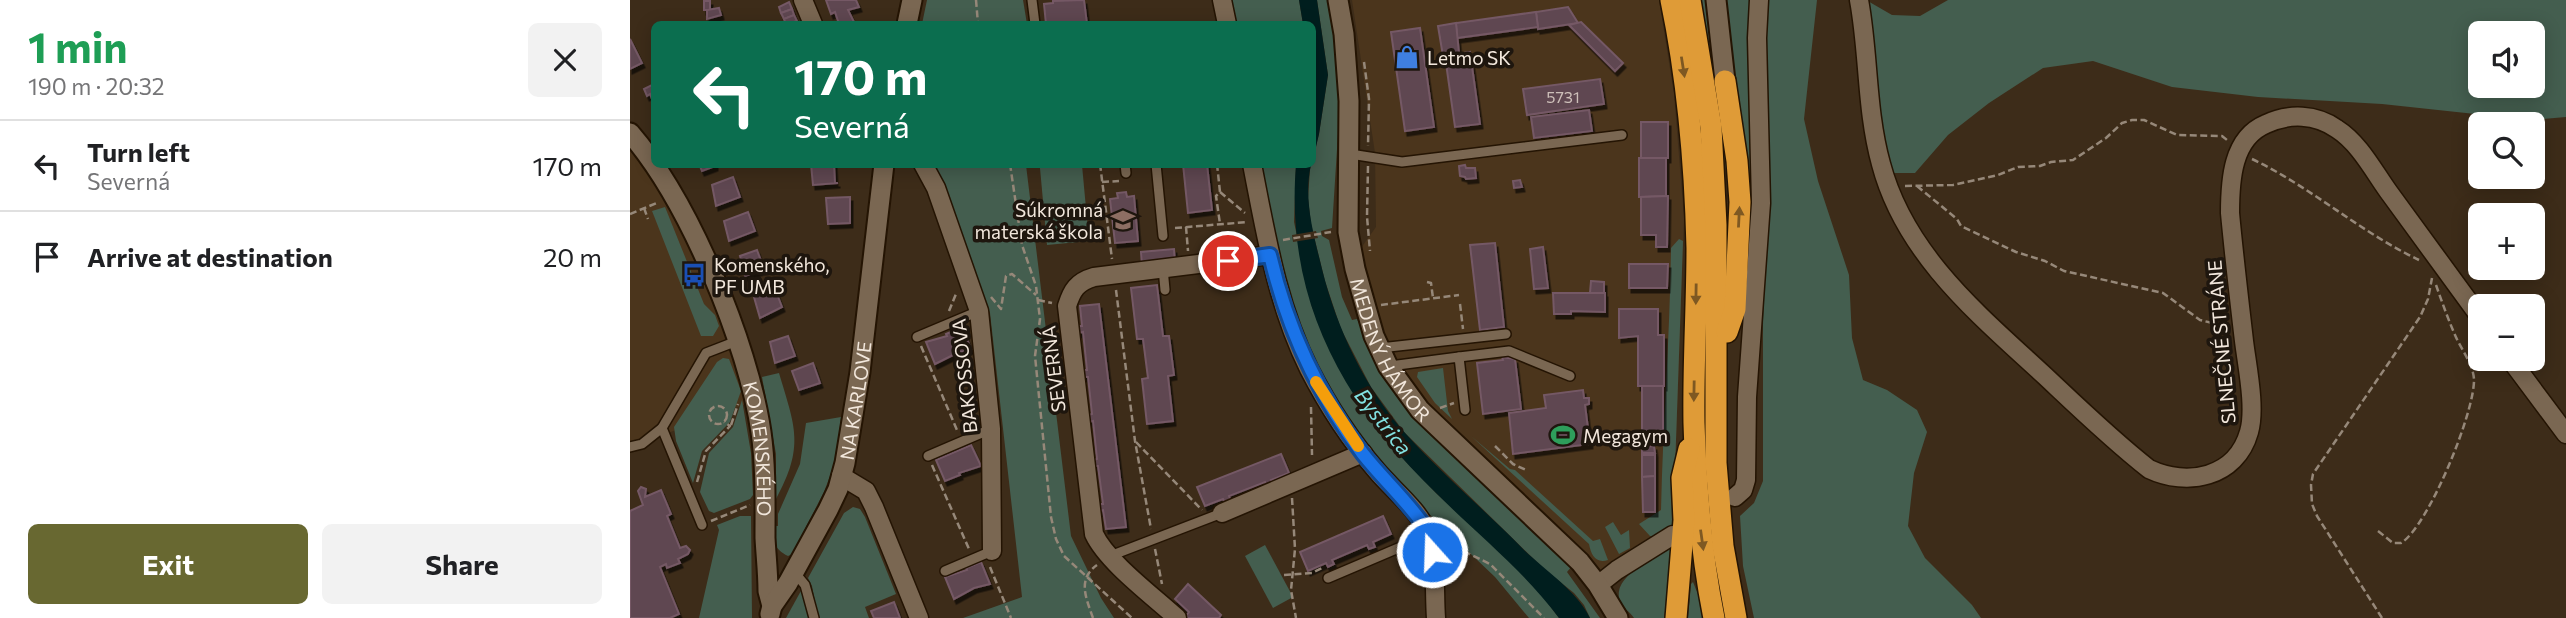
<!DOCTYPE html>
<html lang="en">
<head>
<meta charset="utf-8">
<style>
	body { margin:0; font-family:Commissioner,sans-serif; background:#f2f2f2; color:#202124; height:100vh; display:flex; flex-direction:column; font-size:26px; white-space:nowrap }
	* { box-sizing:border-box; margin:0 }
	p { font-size:23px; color:#757577 }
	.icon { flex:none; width:38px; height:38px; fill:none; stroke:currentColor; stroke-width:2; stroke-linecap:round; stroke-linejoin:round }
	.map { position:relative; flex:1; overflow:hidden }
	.sheet { display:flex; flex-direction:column; background:#fff; width:630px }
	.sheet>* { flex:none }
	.guide { position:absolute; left:21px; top:21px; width:665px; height:147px; border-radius:10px; box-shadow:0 4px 18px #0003; background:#0b6e4f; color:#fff; overflow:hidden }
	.buttons { position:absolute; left:1838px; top:21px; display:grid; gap:14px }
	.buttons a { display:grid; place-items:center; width:77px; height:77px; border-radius:10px; background:#fff; box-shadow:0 4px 18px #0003; font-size:35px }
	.pin { position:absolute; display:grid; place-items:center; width:60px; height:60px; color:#fff; margin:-30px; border:4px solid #fff; border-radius:50%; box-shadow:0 2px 7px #0007 }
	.me { position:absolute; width:77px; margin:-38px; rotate:340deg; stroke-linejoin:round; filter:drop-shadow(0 0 5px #0008) }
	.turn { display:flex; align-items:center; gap:24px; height:147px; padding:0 28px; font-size:32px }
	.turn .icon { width:91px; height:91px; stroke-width:2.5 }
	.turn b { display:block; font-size:49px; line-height:60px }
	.round { display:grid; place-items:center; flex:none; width:74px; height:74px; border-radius:10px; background:#f2f2f2 }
	.overview { display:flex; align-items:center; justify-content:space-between; height:119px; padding:0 28px }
	h1 { font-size:42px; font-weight:700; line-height:52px; color:#1e9e55 }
	.button { display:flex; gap:14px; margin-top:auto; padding:14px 28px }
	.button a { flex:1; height:80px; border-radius:10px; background:#686831; color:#fff; font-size:28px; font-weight:700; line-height:80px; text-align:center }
	.button a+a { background:#f2f2f2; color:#202124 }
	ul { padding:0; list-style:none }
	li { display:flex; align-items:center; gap:21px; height:91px; padding:0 28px; border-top:2px solid #e0e0e0 }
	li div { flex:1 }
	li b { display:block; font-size:26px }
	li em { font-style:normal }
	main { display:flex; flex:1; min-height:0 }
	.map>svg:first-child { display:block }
</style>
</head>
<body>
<main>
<section class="sheet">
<div class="overview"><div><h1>1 min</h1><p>190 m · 20:32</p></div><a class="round"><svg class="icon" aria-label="close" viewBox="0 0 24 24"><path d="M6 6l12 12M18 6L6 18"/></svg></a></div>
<ul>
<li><svg class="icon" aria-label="left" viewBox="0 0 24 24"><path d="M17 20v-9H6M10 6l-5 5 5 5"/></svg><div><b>Turn left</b><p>Severná</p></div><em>170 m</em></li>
<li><svg class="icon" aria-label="arrive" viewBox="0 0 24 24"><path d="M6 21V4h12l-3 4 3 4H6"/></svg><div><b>Arrive at destination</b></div><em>20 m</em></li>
</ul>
<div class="button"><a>Exit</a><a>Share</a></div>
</section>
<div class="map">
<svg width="1936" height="618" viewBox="0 0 1936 618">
	<defs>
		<filter id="shadow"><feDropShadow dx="2.5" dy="4.5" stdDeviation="0" flood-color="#0009"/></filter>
	</defs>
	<rect width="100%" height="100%" fill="#3d2c19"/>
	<g fill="#4b351c">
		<polygon points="722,0 1029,0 1044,94 1054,218 1043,526 961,581 781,410 721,262 746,227 745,153"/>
		<polygon points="0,147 14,161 45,217 84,306 119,403 0,447"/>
	</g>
	<g fill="#445e4f" fill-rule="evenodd">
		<polygon points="297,0 393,0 397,24 292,24"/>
		<polygon points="600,0 669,0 673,24 605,24"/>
		<polygon points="687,0 697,0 704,35 710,102 702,228 691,231 692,236 699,240 712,297 722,320 727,319 749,369 766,396 796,431 942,566 937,572 970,618 960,618 954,605 944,593 914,569 774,432 741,387 711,329 695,281 681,224 678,198 680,169 689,134 698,75"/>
		<polygon points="1071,0 1079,0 1098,153 1100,198"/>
		<polygon points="1094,0 1187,0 1174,119 1188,181 1219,275 1222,338 1233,380 1257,390 1287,410 1297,432 1284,473 1278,526 1295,558 1342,605 1351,618 1124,618 1113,566 1110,516 1124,503 1133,481 1133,325 1138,174 1119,174 1108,95 1103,85"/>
		<path d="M 1236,0 L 1262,15 L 1290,16 L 1318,0 L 1936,0 L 1936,117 L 1901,120 L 1752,104 L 1628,97 L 1542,87 L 1463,61 L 1413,68 L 1359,103 L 1318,135 L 1285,173 L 1263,173 L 1248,113 ZM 1850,33 L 1902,33 L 1902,86 L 1850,86 Z"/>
		<polygon points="300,165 396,165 441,536 471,598 484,618 333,618 392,597 360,313 313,188"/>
		<polygon points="452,165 459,241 417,245 410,168"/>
		<polygon points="630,165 666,165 664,222 682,307 702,354 752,437 807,494 877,558 910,593 929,618 899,618 865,577 800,515 718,426 685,373 645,252"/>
		<polygon points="35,207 74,304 85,315 89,326 83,336 71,336 24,216 22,211"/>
		<path d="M 1049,239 L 1053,241 L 1043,526 L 1026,536 L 1020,536 L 1009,524 L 1031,510 C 1033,422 1040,335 1041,248 Z"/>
		<polygon points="93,358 99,359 111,391 100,422 72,451 63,483 46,441 44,427 87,362"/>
		<polygon points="813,368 818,411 822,419 805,403 787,377 788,372"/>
		<path d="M 149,373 C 165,427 175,446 146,499 L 146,454 L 132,377 Z"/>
		<polygon points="112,400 121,453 123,495 120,499 84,513 79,511 70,492 79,453 103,427"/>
		<path d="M 211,417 L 206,460 L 194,492 L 166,546 L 167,552 L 158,556 C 144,549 143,541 141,526 L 148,526 L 148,514 L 170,464 L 176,423 Z"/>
		<path d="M 841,436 L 880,469 L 885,470 L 963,541 L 970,539 L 978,560 C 966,564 961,555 959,544 Z"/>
		<polygon points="223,507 230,509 235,517 266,594 235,607 239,618 188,618 182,586 178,578 214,513"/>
		<polygon points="110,516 121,516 122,618 69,618 89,530 87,525"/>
		<polygon points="983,522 991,535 999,530 1000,548 989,554 975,527"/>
		<polygon points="635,545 663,597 643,608 615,556"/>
		<path d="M 1040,549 L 1039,584 L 1034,618 L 1004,618 C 1000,612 993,608 990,601 C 981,576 1024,559 1040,549 Z"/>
		<polygon points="1063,582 1071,602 1073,618 1058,618 1061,584"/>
		<polygon points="172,589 179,618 156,618"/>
	</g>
	<g fill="#001e1e">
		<polygon points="669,0 687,0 698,75 689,134 683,160 682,24 673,24"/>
		<path d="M 666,165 L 681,165 C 673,199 684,236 692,269 C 707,329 735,388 776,434 C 813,475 856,511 894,550 C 916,571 947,591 960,618 L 929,618 C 893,570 848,535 806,493 C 712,402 655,299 666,165 Z"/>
	</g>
	<polygon fill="#3d2c19" points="686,231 688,238 663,242 662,235"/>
	<g fill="#5f4651" stroke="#745965" stroke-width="2" filter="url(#shadow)">
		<polygon points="196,0 226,0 229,7 218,10 225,24 209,24 205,12 201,14"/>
		<polygon points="454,0 457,24 416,24 414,4 423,3 423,1"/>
		<rect x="74" y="1" width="6" height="9"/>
		<polygon points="159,2 162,9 151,13 149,7"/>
		<polygon points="938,7 948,23 908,29 906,12"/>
		<polygon points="89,8 91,15 77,19 77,10"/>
		<polygon points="162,9 164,15 154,19 151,13"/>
		<polygon points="906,12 908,27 827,38 826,23"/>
		<polygon points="164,15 167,21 156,24 154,19"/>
		<polygon points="951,22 993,63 985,71 939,25"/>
		<polygon points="826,23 829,53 813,56 808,26"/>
		<polygon points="790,28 804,127 775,131 761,32"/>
		<polygon points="0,39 12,63 0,69"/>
		<polygon points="840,52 850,124 825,127 815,56"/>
		<polygon points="970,79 974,104 897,115 893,89"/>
		<polygon points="24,84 24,104 20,94 17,96 14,89"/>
		<polygon points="959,110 962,131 904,138 901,117"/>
		<rect x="1011" y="122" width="27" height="36"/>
		<polygon points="1009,158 1036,158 1036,196 1009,197"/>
		<polygon points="69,164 85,164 85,166 72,171"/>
		<polygon points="181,164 204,164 205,183 208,183 183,185"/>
		<polygon points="553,164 577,164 582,210 558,213"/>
		<polygon points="835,165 836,168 845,168 846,178 836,179 835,177 830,176 829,166"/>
		<polygon points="103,177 110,197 86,206 82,185"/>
		<polygon points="890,180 892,187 884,188 883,181"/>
		<polygon points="496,192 497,197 504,196 508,241 485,243 480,199 488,198 487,193"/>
		<polygon points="1038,196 1037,247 1026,247 1026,235 1011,235 1011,197"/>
		<polygon points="220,197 220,223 198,224 196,198"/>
		<polygon points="118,212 125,231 99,241 94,221"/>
		<polygon points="865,243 874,327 850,330 840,245"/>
		<polygon points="913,247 918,288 904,289 900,249"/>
		<polygon points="544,249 545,263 512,266 511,252"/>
		<polygon points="127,250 134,269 115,276 110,256"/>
		<polygon points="999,264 1038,264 1037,288 999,288"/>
		<polygon points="961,281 974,282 974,293 960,293"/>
		<polygon points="527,285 533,336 539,336 544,375 538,376 543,421 517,424 512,379 518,378 513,339 507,339 501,288"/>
		<polygon points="145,289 152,307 130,318 124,297"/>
		<polygon points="923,293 975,293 975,312 941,311 941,314 924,314"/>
		<polygon points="469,304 496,527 476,529 473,510 469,511 468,504 473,504 468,466 463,466 463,460 467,459 463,421 458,422 458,415 462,414 458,377 453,377 452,370 457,370 453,332 448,333 447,326 452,326 450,306"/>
		<polygon points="989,309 1028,309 1028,335 1034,335 1034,386 1008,386 1008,336 989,338"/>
		<polygon points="332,327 341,349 325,354 305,364 296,342 317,336 316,334"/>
		<polygon points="158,336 165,356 145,363 140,342"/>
		<polygon points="872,357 885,359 891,409 853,414 847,363 873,360"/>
		<polygon points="183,363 190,383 169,390 162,371"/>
		<rect x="1012" y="386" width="21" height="46"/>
		<polygon points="953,390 954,398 959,398 959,404 955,405 960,444 883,454 879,413 916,408 914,395"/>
		<polygon points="341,445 351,466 329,473 330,475 315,481 306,460"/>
		<polygon points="1024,446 1025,453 1012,453 1012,447"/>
		<polygon points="651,454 659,473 641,480 643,484 636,487 635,482 599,496 601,501 595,503 593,499 575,506 567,487"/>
		<polygon points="1012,455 1025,455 1025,476 1012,477"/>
		<polygon points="1025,476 1025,512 1013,512 1012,477"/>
		<polygon points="11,487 16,489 15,497 31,490 41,514 37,516 50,548 56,546 60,550 58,554 48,559 50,563 37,568 36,564 30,567 49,614 40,618 0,618 0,511 13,505 8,491"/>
		<polygon points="753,516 761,534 743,542 745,547 739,549 737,545 702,560 704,564 698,567 696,563 678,571 670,552"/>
		<polygon points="351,562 360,584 344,588 324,599 315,577 337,570 336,568"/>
		<polygon points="558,584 591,615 589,618 558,618 556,616 559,612 545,599"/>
		<polygon points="264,602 270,618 244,618 241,611"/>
	</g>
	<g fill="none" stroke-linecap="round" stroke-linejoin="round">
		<g stroke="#241403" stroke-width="12">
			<g id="service">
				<polyline points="402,0 405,24"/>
				<polyline points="720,154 772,162 992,135"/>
				<polyline points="495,164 496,173"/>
				<polyline points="526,164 533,236"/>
				<polyline points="533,268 535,290"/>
				<polyline points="287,337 349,311"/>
				<polyline points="750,348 876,334"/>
				<polyline points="829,357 879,351 940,376"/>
				<polyline points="760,366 829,357 835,410"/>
				<polyline points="32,428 72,525"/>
				<polyline points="0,447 12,444 32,428 76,353 107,341"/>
				<polyline points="298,456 361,429"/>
				<polyline points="480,556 592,513"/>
				<polyline points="315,571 362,551"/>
				<polyline points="165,573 175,585 184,618"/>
				<polyline points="698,578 799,535"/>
			</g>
		</g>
		<g stroke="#241403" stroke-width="21">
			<g id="minor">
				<polyline points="173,0 183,24"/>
				<polyline points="592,0 597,24"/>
				<path d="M 1229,0 C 1239,54 1236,110 1251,164 C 1275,255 1349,315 1415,376 C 1449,408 1482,440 1519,469 C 1557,487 1606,478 1619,432 C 1626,408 1617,366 1614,341 C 1609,298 1604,256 1600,213 C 1600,181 1602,138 1636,124 C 1659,113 1686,114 1707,129 C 1729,143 1743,170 1758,191 C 1789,233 1819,275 1850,317"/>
				<polyline points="293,164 306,188 349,311 361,429 362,551"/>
				<path d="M 622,164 C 636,235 647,305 679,369 C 698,406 721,441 747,471 C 764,491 788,509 798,533 C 807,558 804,591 806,618"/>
				<polyline points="1880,359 1936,434"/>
				<polyline points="211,476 236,491 244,507 289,618"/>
				<polyline points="1105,497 1113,490 1116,480 1117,397 1131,203 1127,38 1129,0"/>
				<polyline points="592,513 733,453"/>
				<polyline points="968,585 987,570 1043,535"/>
				<path d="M 547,618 C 523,596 477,562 464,534 L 437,306 C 442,290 447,282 464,277 L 640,255"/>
			</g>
		</g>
		<g stroke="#241403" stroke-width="23">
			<g id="tertiary">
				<path id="s1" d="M 708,0 L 714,34 L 719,101 L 718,232 L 725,269 L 744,336 L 758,366 L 790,410 L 950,562 L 968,585 L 988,618"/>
				<polyline points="1086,0 1095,81"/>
				<polyline points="277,24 282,0"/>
				<path id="s2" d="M 0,133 C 59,201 118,343 131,432 C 136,467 135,503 135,538 C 136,556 138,574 138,591 L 142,606"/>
				<path id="s3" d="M 140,614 L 142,606 L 158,583 L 198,510 L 208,489 L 215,463 L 230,372 L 254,164"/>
			</g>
		</g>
		<g stroke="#241403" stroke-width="24">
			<g id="motorway">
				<path d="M 1041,0 C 1058,82 1065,164 1067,248 C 1067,306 1063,365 1064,423 C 1066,488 1071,554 1084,618"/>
				<polyline points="1060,0 1081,127 1086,225 1086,463 1093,546 1106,618"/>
				<polyline points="1095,81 1107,161 1110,202 1105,309 1097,332"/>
				<polyline points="1046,618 1054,520 1052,478 1059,449"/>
			</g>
		</g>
		<g stroke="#968879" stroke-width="2.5" stroke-dasharray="7 3.5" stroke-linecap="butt">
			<polyline points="346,0 348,24"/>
			<polyline points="734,62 739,99 738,146"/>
			<path d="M 1622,159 C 1681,187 1730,232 1789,260"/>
			<polyline points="380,164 392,245 406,286 410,319 405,356 421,517 426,539 434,556 502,618"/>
			<polyline points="470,164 482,259"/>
			<polyline points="587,164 590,192 586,196 590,224"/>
			<polyline points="738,166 737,217 740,251"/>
			<polyline points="472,182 489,181"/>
			<polyline points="1275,186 1323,185 1368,175 1388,167 1410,166 1421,162 1443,160 1476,138 1492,123 1502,120 1514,120 1547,135 1592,136 1597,140"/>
			<polyline points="1287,186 1327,219 1331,226 1386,252 1415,261 1434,271 1533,293 1570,320 1590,325 1598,323"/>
			<polyline points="590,192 615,213"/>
			<polyline points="14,208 18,219"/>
			<polyline points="0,214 29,202"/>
			<polyline points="556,227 558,251"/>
			<polyline points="545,228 618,222"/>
			<polyline points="653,240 701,232"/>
			<polyline points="797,282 801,283 803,298"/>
			<polyline points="486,290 505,441 521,529"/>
			<polyline points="361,297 371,309 376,276 382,274 406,295"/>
			<polyline points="408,300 422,303"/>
			<polyline points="830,304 833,329"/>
			<polyline points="751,305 829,295"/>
			<polyline points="319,311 326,294"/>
			<polyline points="291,346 327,430"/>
			<circle cx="88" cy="415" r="9"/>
			<polyline points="681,407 682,455"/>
			<polyline points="810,408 824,403"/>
			<polyline points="101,425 108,404"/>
			<polyline points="506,442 572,510"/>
			<polyline points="865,446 883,464 896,470"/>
			<polyline points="302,465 339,549"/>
			<polyline points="67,482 76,451 100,426 94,422"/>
			<polyline points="662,498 665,549 661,590 666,618"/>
			<polyline points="81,521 120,505"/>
			<path d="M 1748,531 L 1763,543 L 1771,543 C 1798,527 1845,412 1844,379 C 1843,364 1831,349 1825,335 C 1818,319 1812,302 1806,285"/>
			<polyline points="815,542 860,564 914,618"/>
			<polyline points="525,549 532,584"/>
			<polyline points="360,567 381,618"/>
			<polyline points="654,575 682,573 692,568"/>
			<path d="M 463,618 C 456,598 447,579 467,565"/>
			<polyline points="1752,618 1687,516 1682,504 1681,485 1683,474 1790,317 1798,299 1802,278"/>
		</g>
		<use href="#service" stroke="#7a6752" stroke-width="9"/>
		<use href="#minor" stroke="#7a6752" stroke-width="18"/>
		<use href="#tertiary" stroke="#7a6752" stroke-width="19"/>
		<use href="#motorway" stroke="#df9b37" stroke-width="21"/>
	</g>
	<defs><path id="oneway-solid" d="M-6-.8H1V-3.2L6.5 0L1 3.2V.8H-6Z" transform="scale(1.75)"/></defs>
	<g fill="#7e5822">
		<use href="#oneway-solid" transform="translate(1053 67) rotate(81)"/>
		<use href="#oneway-solid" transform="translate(1109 217) rotate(-87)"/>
		<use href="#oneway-solid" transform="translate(1066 294) rotate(91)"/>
		<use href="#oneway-solid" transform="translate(1064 391) rotate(91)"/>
		<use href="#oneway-solid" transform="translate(1072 540) rotate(82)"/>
	</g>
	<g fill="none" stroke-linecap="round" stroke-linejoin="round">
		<g stroke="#114b97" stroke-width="18">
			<path id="route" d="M 598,261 L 640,255 C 657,328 688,395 733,454 C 752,478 775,499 793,524 L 799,535 L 802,552"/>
		</g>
		<use href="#route" stroke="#1a73e8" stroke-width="12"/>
		<polyline stroke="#f59e0b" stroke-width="12" points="686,382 728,446"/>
	</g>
	<defs>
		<g id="shop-bare" transform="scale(1.89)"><path d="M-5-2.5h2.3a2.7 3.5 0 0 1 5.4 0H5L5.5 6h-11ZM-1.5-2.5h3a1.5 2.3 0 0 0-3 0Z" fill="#3f7fe0" stroke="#1e160e" stroke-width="2.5" paint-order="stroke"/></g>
		<g id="school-bare" transform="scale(1.89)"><path d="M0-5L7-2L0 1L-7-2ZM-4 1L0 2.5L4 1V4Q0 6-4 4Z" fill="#8d6e63" stroke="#1e160e" stroke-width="2.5" paint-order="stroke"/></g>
		<g id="bus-bare" transform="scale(1.89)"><path d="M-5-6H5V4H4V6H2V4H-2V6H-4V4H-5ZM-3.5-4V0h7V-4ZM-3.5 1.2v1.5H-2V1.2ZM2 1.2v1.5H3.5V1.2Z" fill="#1a4fb4" stroke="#1e160e" stroke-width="2.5" paint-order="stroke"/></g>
		<g id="stadium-bare" transform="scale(1.89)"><path d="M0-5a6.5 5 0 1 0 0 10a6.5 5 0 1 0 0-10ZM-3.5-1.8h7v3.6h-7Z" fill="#2e9e5b" stroke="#1e160e" stroke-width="2.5" paint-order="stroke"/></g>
	</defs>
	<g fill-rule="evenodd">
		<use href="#shop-bare" x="777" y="57"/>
		<use href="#school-bare" x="493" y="220"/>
		<use href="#bus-bare" x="64" y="275"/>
		<use href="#stadium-bare" x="933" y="435"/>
	</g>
	<g text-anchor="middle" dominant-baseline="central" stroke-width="7" stroke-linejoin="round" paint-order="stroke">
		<g font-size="16" fill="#cdbfb9">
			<text x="933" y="96">5731</text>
		</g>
		<g font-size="19" fill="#f2e7dc" stroke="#1e160e" text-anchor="start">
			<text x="797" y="57">Letmo SK</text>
			<text x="473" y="209" text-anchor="end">Súkromná<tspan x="473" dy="22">materská škola</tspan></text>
			<text x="84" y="264">Komenského,<tspan x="84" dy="22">PF UMB</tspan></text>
			<text x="953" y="435">Megagym</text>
		</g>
		<g font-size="19" fill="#f2e7dc" stroke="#1e160e">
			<text transform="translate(1591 342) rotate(-95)">SLNEČNÉ STRÁNE</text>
			<text stroke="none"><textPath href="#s1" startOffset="359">MEDENÝ HÁMOR</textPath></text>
			<text transform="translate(423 369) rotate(-97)">SEVERNÁ</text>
			<text transform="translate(334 376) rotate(-96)">BAKOSSOVA</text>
			<text stroke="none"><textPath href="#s3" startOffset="233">NA KARLOVE</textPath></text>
			<text stroke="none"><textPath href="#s2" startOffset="346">KOMENSKÉHO</textPath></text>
		</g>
		<g font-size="21" font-style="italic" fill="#82e1e1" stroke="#1e160e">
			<text transform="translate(754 421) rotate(52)">Bystrica</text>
		</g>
	</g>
</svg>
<div class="buttons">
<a><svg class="icon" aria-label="sound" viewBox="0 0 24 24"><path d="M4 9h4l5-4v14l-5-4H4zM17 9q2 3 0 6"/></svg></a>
<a><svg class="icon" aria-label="search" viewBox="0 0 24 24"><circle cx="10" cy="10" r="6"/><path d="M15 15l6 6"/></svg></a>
<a>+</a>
<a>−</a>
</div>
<div class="pin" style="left:598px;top:261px;background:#d93025"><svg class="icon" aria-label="arrive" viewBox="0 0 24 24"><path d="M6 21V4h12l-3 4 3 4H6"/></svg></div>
<svg class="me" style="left:802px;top:552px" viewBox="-20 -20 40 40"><circle r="17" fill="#1a73e8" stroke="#fff" stroke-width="3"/><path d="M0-11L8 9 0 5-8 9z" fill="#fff"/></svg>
<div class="guide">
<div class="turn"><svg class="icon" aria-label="left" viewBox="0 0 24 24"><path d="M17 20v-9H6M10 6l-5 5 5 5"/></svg><div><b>170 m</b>Severná</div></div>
</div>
</div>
</main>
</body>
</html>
